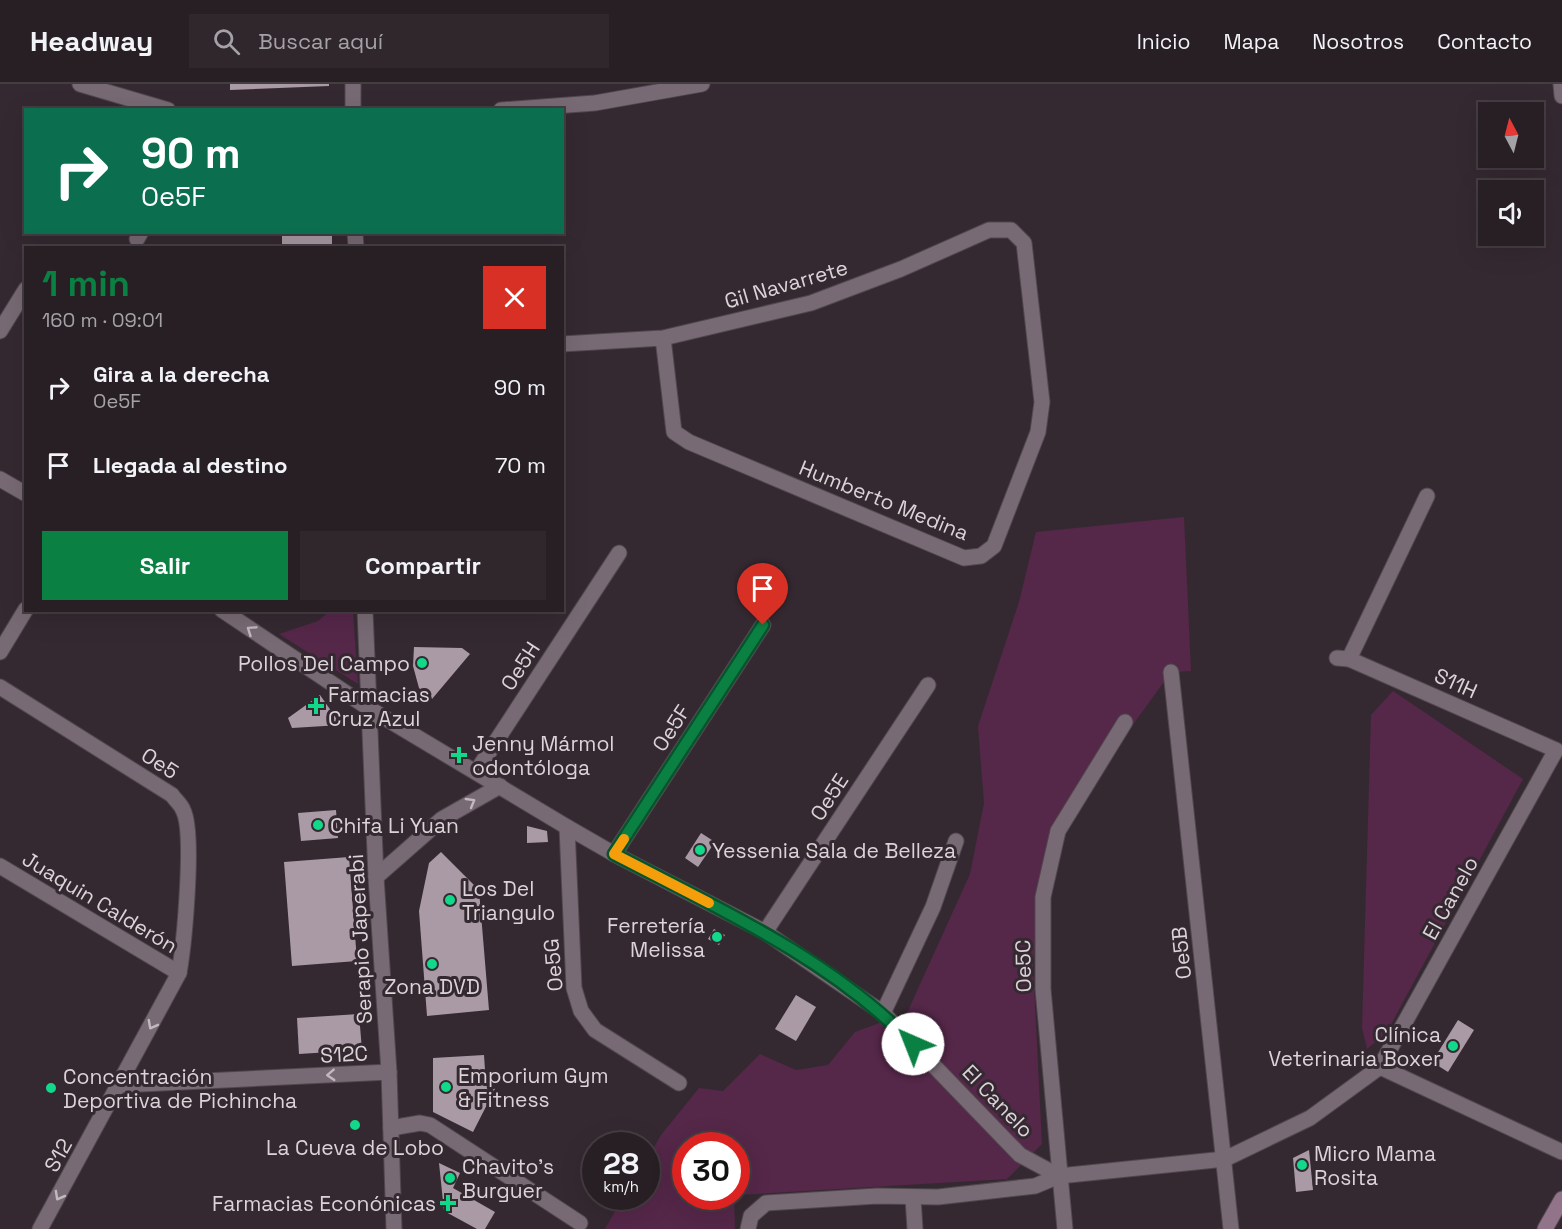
<!DOCTYPE html>
<html lang="es">
<head>
<meta charset="utf-8">
<style>
	body { margin:0; font-family:"Space Grotesk",sans-serif; background:#30272d; color:#f1f3f6; height:100vh; display:flex; flex-direction:column; font-size:22px; white-space:nowrap }
	* { box-sizing:border-box; margin:0 }
	p { font-size:20px; color:#a5a2a7 }
	.icon { flex:none; width:33px; height:33px; fill:none; stroke:currentColor; stroke-width:2; stroke-linecap:round; stroke-linejoin:round }
	.map { position:relative; flex:1; overflow:hidden }
	.sheet { position:absolute; left:24px; top:162px; width:540px; height:366px; display:flex; flex-direction:column; background:#281f25; border-radius:0px; box-shadow:0 6px 24px #0002,0 0 0 2px #443d42 }
	.sheet>* { flex:none }
	.guide { position:absolute; left:24px; top:24px; width:540px; height:126px; border-radius:0px; box-shadow:0 6px 24px #0002,0 0 0 2px #443d42; background:#0b6e4f; color:#fff; overflow:hidden }
	.needle { width:39px; rotate:353deg }
	.tools { position:absolute; left:1478px; top:18px; display:grid; gap:12px }
	.tools a { display:grid; place-items:center; width:66px; height:66px; border-radius:0px; background:#281f25; box-shadow:0 6px 24px #0002,0 0 0 2px #443d42; font-size:30px }
	.speed { position:absolute; left:582px; top:1048px; display:flex; gap:12px; font-size:30px; font-weight:700; text-align:center }
	.speed>* { display:grid; place-content:center; width:78px; height:78px; border-radius:50%; background:#281f25; box-shadow:0 6px 24px #0002,0 0 0 2px #443d42; line-height:1 }
	.speed small { font-size:15px; font-weight:400 }
	.speed .limit { border:9px solid #d22; background:#fff; color:#111 }
	.pin { position:absolute; display:grid; place-items:center; width:51px; height:51px; color:#fff; margin:-62px -26px; border-radius:50% 50% 50% 0; rotate:-45deg; box-shadow:0 0 6px #0007 }
	.pin .icon { rotate:45deg }
	.me { position:absolute; width:66px; margin:-33px; rotate:316deg; stroke-linejoin:round; filter:drop-shadow(0 0 4px #0008) }
	.turn { display:flex; align-items:center; gap:21px; height:126px; padding:0 18px; font-size:27px }
	.turn .icon { width:78px; height:78px; stroke-width:2.5 }
	.turn b { display:block; font-size:42px; line-height:51px }
	.round { display:grid; place-items:center; flex:none; width:63px; height:63px; border-radius:0px; background:#30272d }
	.headline { display:flex; align-items:center; justify-content:space-between; height:102px; padding:0 18px }
	h1 { font-size:36px; font-weight:700; line-height:45px; color:#0b8043 }
	.primary-button { display:flex; gap:12px; margin-top:auto; padding:12px 18px }
	.primary-button a { flex:1; height:69px; border-radius:0px; background:#0b8043; color:#fff; font-size:24px; font-weight:700; line-height:69px; text-align:center }
	.primary-button a+a { background:#30272d; color:#f1f3f6 }
	ul { padding:0; list-style:none }
	li { display:flex; align-items:center; gap:18px; height:78px; padding:0 18px }
	li div { flex:1 }
	li b { display:block; font-size:22px }
	li em { font-style:normal }
	header { display:flex; align-items:center; gap:36px; box-sizing:border-box; height:84px; padding:0 30px; background:#281f25; border-bottom:2px solid #443d42 }
	header strong { font-size:28px }
	nav { display:flex; gap:33px; margin-inline-start:auto; font-size:21px }
	.search { width:420px; height:54px; background:#30272d; display:flex; align-items:center; gap:15px; box-sizing:border-box; padding:0 21px; border-radius:0px; color:#a5a2a7; font-size:22px }
	.map>svg:first-child { display:block }
</style>
</head>
<body>
<header>
<strong>Headway</strong>
<div class="search"><svg class="icon" aria-label="search" viewBox="0 0 24 24"><circle cx="10" cy="10" r="6"/><path d="M15 15l6 6"/></svg>Buscar aquí</div>
<nav><a>Inicio</a><a>Mapa</a><a>Nosotros</a><a>Contacto</a></nav>
</header>
<div class="map">
<svg width="1562" height="1145" viewBox="0 0 1562 1145">
	<rect width="100%" height="100%" fill="#352931"/>
	<g fill="#552749">
		<polygon points="1184,433 1191,587 1171,588 1057,746 1040,811 1033,881 1042,1060 1007,1095 737,1111 736,1062 686,1062 686,1113 734,1113 735,1145 605,1145 623,1113 646,1113 647,1075 661,1051 699,1004 723,1007 760,970 796,986 828,981 855,948 907,929 970,790 984,719 978,642 1019,518 1036,448"/>
		<polygon points="330,527 353,527 358,600 279,550 318,537"/>
		<polygon points="1393,607 1523,695 1387,948 1367,965 1362,944 1371,631"/>
	</g>
	<g fill="#aa9aa5">
		<polygon points="230,0 329,0 329,2 230,6"/>
		<rect x="282" y="148" width="50" height="16"/>
		<polygon points="414,563 462,564 470,570 432,615 419,604 413,582"/>
		<polygon points="320,611 341,641 292,644 288,634"/>
		<polygon points="336,726 338,754 301,757 298,729"/>
		<polygon points="527,742 547,747 548,758 527,759"/>
		<polygon points="701,749 715,758 698,783 685,774"/>
		<polygon points="441,768 479,806 489,926 427,932 419,827 429,779"/>
		<polygon points="349,773 357,877 292,882 284,778"/>
		<polygon points="714,845 725,851 719,861 708,855"/>
		<polygon points="796,911 816,923 796,957 775,945"/>
		<polygon points="359,930 362,966 299,970 297,934"/>
		<polygon points="1458,936 1474,946 1448,988 1432,978"/>
		<polygon points="484,971 486,1001 495,1005 473,1048 433,1028 433,974"/>
		<polygon points="1309,1066 1313,1106 1296,1108 1293,1074"/>
		<polygon points="439,1079 460,1089 453,1104 495,1128 485,1145 477,1145 444,1127"/>
	</g>
	<g fill="none" stroke-linecap="round" stroke-linejoin="round">
		<g stroke="#51474e" stroke-width="17">
			<g id="street">
				<polyline points="80,0 168,26"/>
				<polyline points="353,0 353,26"/>
				<polyline points="1561,0 1562,12"/>
				<polyline points="501,26 595,19 702,0"/>
				<polyline points="355,148 356,164"/>
				<polyline points="137,155 141,148"/>
				<polyline points="0,247 26,205"/>
				<polyline points="562,260 663,254 811,219 901,185 989,146 1011,146 1024,159 1042,318 1038,348 994,462 981,472 964,474 689,358 674,348 663,254"/>
				<polyline points="0,395 26,410"/>
				<polyline points="222,526 370,625 567,743 614,770 765,848 883,929 1020,1071 1059,1092 1225,1075 1310,1034 1380,983 1556,666 1349,575 1337,574"/>
				<polyline points="365,526 376,793 389,988 394,1145"/>
				<polyline points="0,568 26,525"/>
				<polyline points="1349,575 1427,412"/>
				<polyline points="1171,588 1231,1145"/>
				<path d="M 0,603 L 172,711 C 175,716 181,720 183,726 C 195,748 184,861 179,889 L 40,1145"/>
				<polyline points="476,688 619,469"/>
				<polyline points="567,743 574,904 581,927 595,946 679,999"/>
				<polyline points="614,770 763,541"/>
				<polyline points="0,782 179,889"/>
				<polyline points="376,793 442,735 500,702"/>
				<polyline points="765,848 928,601"/>
				<polyline points="883,929 933,823 956,757"/>
				<polyline points="1380,983 1562,1068"/>
				<polyline points="121,1001 389,988"/>
				<polyline points="391,1044 420,1039 430,1041 580,1139"/>
				<polyline points="913,1114 915,1145"/>
				<polyline points="748,1145 751,1132 766,1119 877,1112 938,1113 1035,1102 1059,1092"/>
				<polyline points="1065,1145 1043,905 1043,813 1058,747 1125,638"/>
			</g>
		</g>
		<g stroke="#51474e" stroke-width="17">
			<polyline id="secondary" points="1545,1145 1562,1115"/>
		</g>
		<use href="#street" stroke="#786a74" stroke-width="15"/>
		<use href="#secondary" stroke="#92748a" stroke-width="15"/>
	</g>
	<defs><path id="oneway-chevron" d="M-2-3.5L2.5 0L-2 3.5" fill="none" stroke-width="1.6" stroke-linecap="round" stroke-linejoin="round" transform="scale(1.5)"/></defs>
	<g stroke="#c2b9bf">
		<use href="#oneway-chevron" transform="translate(251 546) rotate(-146)"/>
		<use href="#oneway-chevron" transform="translate(471 718) rotate(-30)"/>
		<use href="#oneway-chevron" transform="translate(152 941) rotate(118)"/>
		<use href="#oneway-chevron" transform="translate(331 991) rotate(177)"/>
		<use href="#oneway-chevron" transform="translate(59 1112) rotate(119)"/>
	</g>
	<g fill="none" stroke-linecap="round" stroke-linejoin="round">
		<g stroke="#07532c" stroke-width="15">
			<path id="route" d="M 763,541 L 614,770 C 718,824 831,875 913,960"/>
		</g>
		<use href="#route" stroke="#0b8043" stroke-width="10"/>
		<polyline stroke="#f59e0b" stroke-width="10" points="624,755 614,770 709,819"/>
	</g>
	<g fill="#12d98a" stroke="#352931" stroke-width="2">
		<circle cx="422" cy="579" r="6"/>
		<path d="M313 613h6v6h6v6h-6v6h-6v-6h-6v-6h6z"/>
		<path d="M456 662h6v6h6v6h-6v6h-6v-6h-6v-6h6z"/>
		<circle cx="318" cy="741" r="6"/>
		<circle cx="700" cy="766" r="6"/>
		<circle cx="450" cy="816" r="6"/>
		<circle cx="717" cy="853" r="6"/>
		<circle cx="432" cy="880" r="6"/>
		<circle cx="1453" cy="962" r="6"/>
		<circle cx="446" cy="1003" r="6"/>
		<circle cx="51" cy="1004" r="6"/>
		<circle cx="355" cy="1041" r="6"/>
		<circle cx="1302" cy="1081" r="6"/>
		<circle cx="450" cy="1094" r="6"/>
		<path d="M445 1110h6v6h6v6h-6v6h-6v-6h-6v-6h6z"/>
	</g>
	<g text-anchor="middle" dominant-baseline="central" stroke-width="6" stroke-linejoin="round" paint-order="stroke">
		<g font-size="21" fill="#dbd3d8" stroke="#352931">
			<text transform="translate(786 200) rotate(-16)">Gil Navarrete</text>
			<text transform="translate(884 416) rotate(22)">Humberto Medina</text>
			<text transform="translate(520 582) rotate(-57)">Oe5H</text>
			<text transform="translate(1456 599) rotate(24)">S11H</text>
			<text transform="translate(671 644) rotate(-57)">Oe5F</text>
			<text transform="translate(160 679) rotate(33)">Oe5</text>
			<text transform="translate(829 713) rotate(-57)">Oe5E</text>
			<text transform="translate(1450 814) rotate(-61)">El Canelo</text>
			<text transform="translate(100 818) rotate(31)">Juaquin Calderón</text>
			<text transform="translate(360 855) rotate(-93)">Serapio Japerabi</text>
			<text transform="translate(1181 869) rotate(-96)">Oe5B</text>
			<text transform="translate(553 881) rotate(-95)">Oe5G</text>
			<text transform="translate(1023 882) rotate(-91)">Oe5C</text>
			<text transform="translate(344 970) rotate(-3)">S12C</text>
			<text transform="translate(998 1017) rotate(46)">El Canelo</text>
			<text transform="translate(58 1071) rotate(-61)">S12</text>
		</g>
		<g font-size="21" fill="#dbd3d8" stroke="#352931" text-anchor="start">
			<text x="410" y="579" text-anchor="end">Pollos Del Campo</text>
			<text x="328" y="610">Farmacias<tspan x="328" dy="24">Cruz Azul</tspan></text>
			<text x="472" y="659">Jenny Mármol<tspan x="472" dy="24">odontóloga</tspan></text>
			<text x="330" y="741">Chifa Li Yuan</text>
			<text x="712" y="766">Yessenia Sala de Belleza</text>
			<text x="462" y="804">Los Del<tspan x="462" dy="24">Triangulo</tspan></text>
			<text x="705" y="841" text-anchor="end">Ferretería<tspan x="705" dy="24">Melissa</tspan></text>
			<text x="432" y="902" text-anchor="middle">Zona DVD</text>
			<text x="1441" y="950" text-anchor="end">Clínica<tspan x="1441" dy="24">Veterinaria Boxer</tspan></text>
			<text x="458" y="991">Emporium Gym<tspan x="458" dy="24">&amp; Fitness</tspan></text>
			<text x="63" y="992">Concentración<tspan x="63" dy="24">Deportiva de Pichincha</tspan></text>
			<text x="355" y="1063" text-anchor="middle">La Cueva de Lobo</text>
			<text x="1314" y="1069">Micro Mama<tspan x="1314" dy="24">Rosita</tspan></text>
			<text x="462" y="1082">Chavito's<tspan x="462" dy="24">Burguer</tspan></text>
			<text x="436" y="1119" text-anchor="end">Farmacias Econónicas</text>
		</g>
	</g>
</svg>
<div class="tools">
<a><svg class="needle" viewBox="-14 -14 28 28"><path d="M0-13l5 13h-10z" fill="#e53935"/><path d="M0 13l5-13h-10z" fill="#a5a2a7"/></svg></a>
<a><svg class="icon" aria-label="sound" viewBox="0 0 24 24"><path d="M4 9h4l5-4v14l-5-4H4zM17 9q2 3 0 6"/></svg></a>
</div>
<div class="speed"><div>28<small>km/h</small></div><div class="limit">30</div></div>
<div class="pin" style="left:763px;top:541px;background:#d93025"><svg class="icon" aria-label="arrive" viewBox="0 0 24 24"><path d="M6 21V4h12l-3 4 3 4H6"/></svg></div>
<svg class="me" style="left:913px;top:960px" viewBox="-20 -20 40 40"><circle r="19" fill="#fff"/><path d="M0-13L10 11 0 6-10 11z" fill="#0b8043"/></svg>
<div class="guide">
<div class="turn"><svg class="icon" aria-label="right" viewBox="0 0 24 24"><path d="M7 20v-9h11M14 6l5 5-5 5"/></svg><div><b>90 m</b>Oe5F</div></div>
</div>
<section class="sheet">
<div class="headline"><div><h1>1 min</h1><p>160 m · 09:01</p></div><a class="round" style="background:#d93025;color:#fff"><svg class="icon" aria-label="close" viewBox="0 0 24 24"><path d="M6 6l12 12M18 6L6 18"/></svg></a></div>
<ul>
<li><svg class="icon" aria-label="right" viewBox="0 0 24 24"><path d="M7 20v-9h11M14 6l5 5-5 5"/></svg><div><b>Gira a la derecha</b><p>Oe5F</p></div><em>90 m</em></li>
<li><svg class="icon" aria-label="arrive" viewBox="0 0 24 24"><path d="M6 21V4h12l-3 4 3 4H6"/></svg><div><b>Llegada al destino</b></div><em>70 m</em></li>
</ul>
<div class="primary-button"><a>Salir</a><a>Compartir</a></div>
</section>
</div>
</body>
</html>
